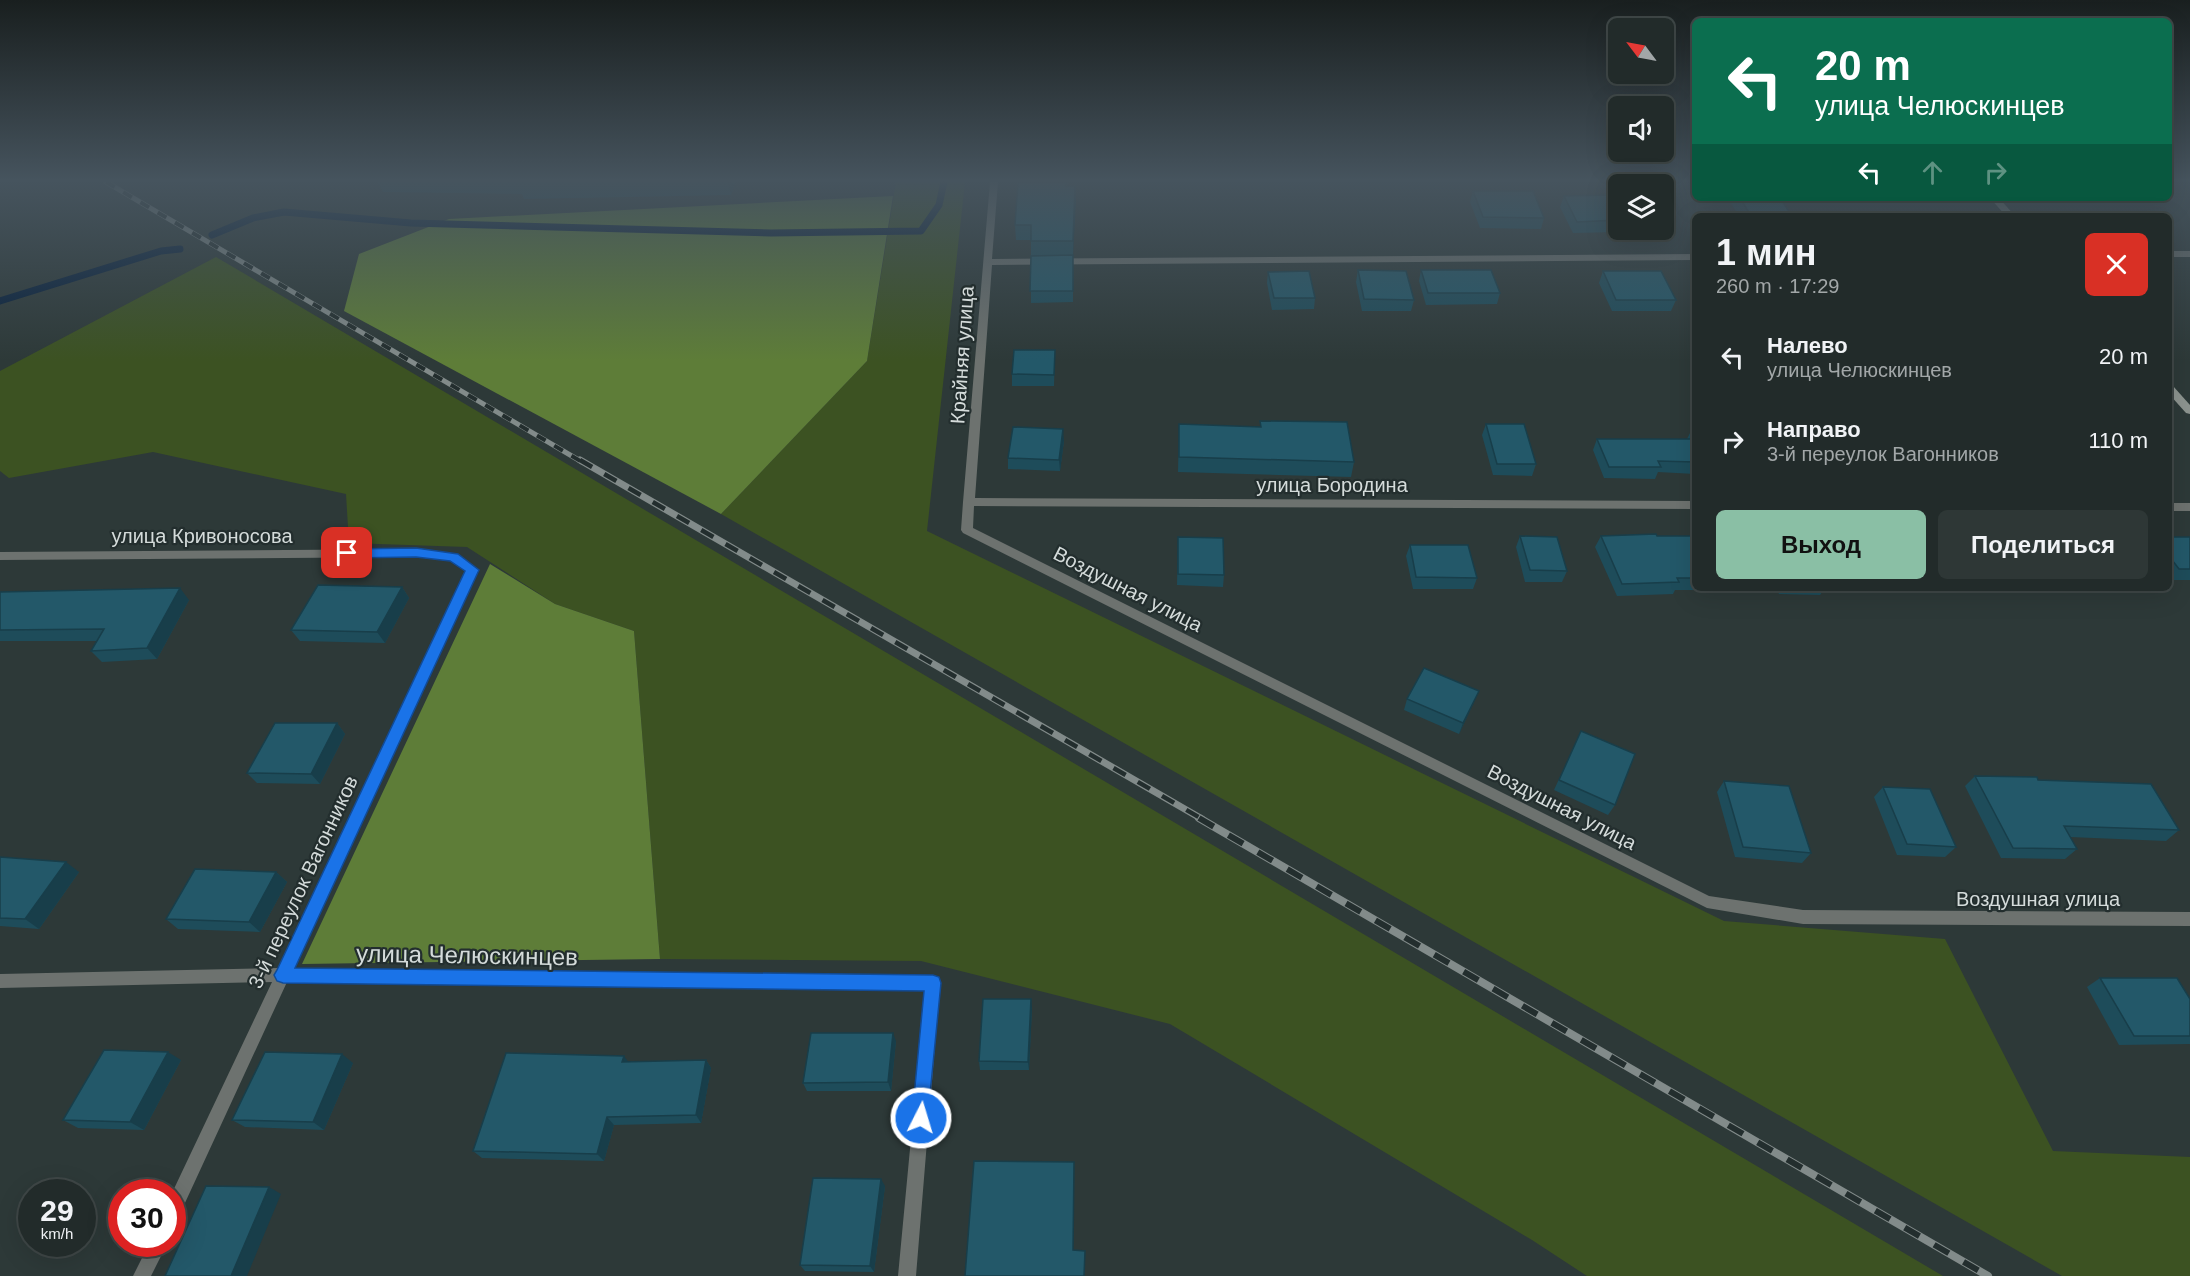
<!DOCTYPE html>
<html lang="ru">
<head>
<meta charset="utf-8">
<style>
	body { margin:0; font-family:Arial,sans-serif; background:#2e3736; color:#f1f3f6; height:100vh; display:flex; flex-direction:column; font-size:22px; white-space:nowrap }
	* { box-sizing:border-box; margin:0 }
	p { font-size:20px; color:#a2a7a8 }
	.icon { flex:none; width:33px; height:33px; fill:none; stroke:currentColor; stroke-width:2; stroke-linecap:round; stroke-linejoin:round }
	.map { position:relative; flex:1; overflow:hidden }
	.panel { position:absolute; left:1692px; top:213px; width:480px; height:378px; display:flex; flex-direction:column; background:#222b2a; border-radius:9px; box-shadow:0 6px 24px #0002,0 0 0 2px #3f4747 }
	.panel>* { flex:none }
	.banner { position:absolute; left:1692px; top:18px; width:480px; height:183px; border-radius:9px; box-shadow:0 6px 24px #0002,0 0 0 2px #3f4747; background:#0b6e4f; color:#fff; overflow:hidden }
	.needle { width:39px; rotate:302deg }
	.buttons { position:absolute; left:1608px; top:18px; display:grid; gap:12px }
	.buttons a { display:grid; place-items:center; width:66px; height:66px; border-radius:9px; background:#222b2a; box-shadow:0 6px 24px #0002,0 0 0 2px #3f4747; font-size:30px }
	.speed { position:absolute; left:18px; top:1179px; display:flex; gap:12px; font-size:30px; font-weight:700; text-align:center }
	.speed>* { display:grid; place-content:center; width:78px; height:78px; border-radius:50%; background:#222b2a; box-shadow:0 6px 24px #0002,0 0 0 2px #3f4747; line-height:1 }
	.speed small { font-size:15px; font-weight:400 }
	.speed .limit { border:9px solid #d22; background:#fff; color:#111 }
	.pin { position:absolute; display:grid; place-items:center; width:51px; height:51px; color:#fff; margin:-26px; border-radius:12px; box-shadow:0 3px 9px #0006 }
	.me { position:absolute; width:66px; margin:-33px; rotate:5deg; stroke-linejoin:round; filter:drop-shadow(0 0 4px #0008) }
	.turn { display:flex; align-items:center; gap:21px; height:126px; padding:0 24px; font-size:27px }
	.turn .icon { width:78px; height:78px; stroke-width:2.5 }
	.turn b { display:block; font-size:42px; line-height:51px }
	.lanes { display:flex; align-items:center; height:57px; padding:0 24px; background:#0003; justify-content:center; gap:30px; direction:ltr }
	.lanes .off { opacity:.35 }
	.round { display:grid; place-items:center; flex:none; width:63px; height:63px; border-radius:9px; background:#2e3736 }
	.overview { display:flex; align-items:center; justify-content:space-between; height:102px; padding:0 24px }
	h1 { font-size:36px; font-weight:700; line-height:45px }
	.button { display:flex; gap:12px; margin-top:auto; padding:12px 24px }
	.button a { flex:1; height:69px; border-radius:9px; background:#8abfa5; color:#111; font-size:24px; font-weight:700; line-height:69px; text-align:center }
	.button a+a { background:#2e3736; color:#f1f3f6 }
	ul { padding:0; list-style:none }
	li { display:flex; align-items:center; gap:18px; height:84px; padding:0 24px }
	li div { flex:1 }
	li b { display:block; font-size:22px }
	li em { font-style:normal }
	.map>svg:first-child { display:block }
</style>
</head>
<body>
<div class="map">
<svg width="2190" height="1276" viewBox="0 0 2190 1276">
	<rect width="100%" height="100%" fill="#2d3938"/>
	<g fill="#3c5222">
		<polygon points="896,182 965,182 927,531 1724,921 1945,939 2053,1151 2190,1157 2190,1276 2062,1276 721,514 867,361"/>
		<polygon points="216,257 1943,1276 1587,1276 1532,1240 1170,1024 921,961 660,959 634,631 555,604 467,547 349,543 346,494 153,452 9,478 0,471 0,371"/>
	</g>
	<g fill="#5e7d38">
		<polygon points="893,196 867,361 721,514 344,311 359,254 449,219"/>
		<polygon points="490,564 555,604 634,631 660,959 302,964"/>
	</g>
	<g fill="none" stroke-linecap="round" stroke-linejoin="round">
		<g stroke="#061f3b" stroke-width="7">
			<polyline points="212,235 253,218 284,212 411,223 771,233 921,231 939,205 944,182"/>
			<polyline points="0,301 161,251 180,249"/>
		</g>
		<g fill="#6d726f" fill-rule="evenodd">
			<polygon points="990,182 998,182 992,259 1695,254 1695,260 992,265 975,498 1695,501 1695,509 974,506 973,528 1709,896 1803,910 2190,912 2190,926 1803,924 1707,908 963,533 961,530 963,502"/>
			<rect x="2169" y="251" width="21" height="6"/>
			<rect x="2169" y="503" width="21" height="8"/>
			<polygon points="416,549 457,554 479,570 294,968 933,976 938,978 940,983 916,1276 898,1276 925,990 287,982 178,1218 172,1220 172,1193 272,982 0,988 0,974 279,968 467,571 450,561 416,557 0,560 0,552"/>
			<polygon points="149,1244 167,1244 151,1276 133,1276"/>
		</g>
		<g fill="#8c938f" fill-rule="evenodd">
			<polygon points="1990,198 1999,198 2015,216 2006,216"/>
			<polygon points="2169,385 2173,386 2190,405 2190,414 2186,413 2169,394"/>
		</g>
		<g stroke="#828b8a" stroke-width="5">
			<polyline id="rail-far2" points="106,182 582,462"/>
		</g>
		<g stroke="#828b8a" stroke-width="7">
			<polyline id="rail-far1" points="580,460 1202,819"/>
		</g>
		<g stroke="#828b8a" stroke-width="8">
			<polyline id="rail" points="1199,818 1988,1276"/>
		</g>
		<use href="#rail-far2" stroke="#232e2e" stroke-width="4" stroke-dasharray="10" stroke-linecap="butt"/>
		<use href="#rail-far1" stroke="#232e2e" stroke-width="4.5" stroke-dasharray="14" stroke-linecap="butt"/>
		<use href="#rail" stroke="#232e2e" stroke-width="6" stroke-dasharray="17" stroke-linecap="butt"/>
	</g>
	<g fill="#1e4c5a">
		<polygon points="378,182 740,182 735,183 731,195 524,199 522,194 383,192"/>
		<polygon points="1068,182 1068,186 1075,186 1073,256 1073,302 1031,303 1031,240 1016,240 1015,225"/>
		<polygon points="1473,191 1544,218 1541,229 1480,228 1470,202"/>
		<polygon points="1564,196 1618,212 1618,230 1620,230 1619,232 1573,233 1560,207"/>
		<polygon points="1730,198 1780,198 1792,216 1739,216 1729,200"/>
		<polygon points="1358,270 1414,300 1411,311 1362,311 1356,282"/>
		<polygon points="1421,270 1500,293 1497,304 1426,305 1419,281"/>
		<polygon points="1603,271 1676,300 1671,311 1612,311 1599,283"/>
		<polygon points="1268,272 1315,298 1314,309 1272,310 1267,283"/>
		<polygon points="1055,350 1054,386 1012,386 1012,374"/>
		<polygon points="1260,421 1354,462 1351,477 1178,472 1179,424 1260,427"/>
		<polygon points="1486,424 1536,464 1532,476 1493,475 1482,435"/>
		<polygon points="1691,431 1695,432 1695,474 1658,472 1655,479 1604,478 1593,450 1597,439 1687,439"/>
		<polygon points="1064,441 1060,471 1008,469 1008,458"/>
		<polygon points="1520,536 1567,571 1562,582 1525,582 1516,547"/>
		<polygon points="1601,536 1695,536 1695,588 1825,588 1820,595 1779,594 1777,590 1675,590 1673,594 1617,596 1595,547"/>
		<polygon points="1178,537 1224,575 1223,587 1177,585"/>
		<rect x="2169" y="537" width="21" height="43"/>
		<polygon points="1410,545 1477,578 1473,589 1413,589 1406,556"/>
		<polygon points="402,587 409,598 385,643 300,641 291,630"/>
		<polygon points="1982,588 2028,588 2027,590"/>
		<polygon points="0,592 189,600 157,659 102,662 91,651 97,641 0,641"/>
		<polygon points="1407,699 1474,702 1459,734 1404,710"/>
		<polygon points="337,723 345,734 320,784 257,783 247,773"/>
		<polygon points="1581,731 1615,805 1608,815 1554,790"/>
		<polygon points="1975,776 2038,780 2179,830 2166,841 2070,837 2077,849 2065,859 2001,858 1965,786"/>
		<polygon points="1724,781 1811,853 1802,863 1735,857 1717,792"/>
		<polygon points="1883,787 1956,847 1945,857 1897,855 1874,797"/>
		<polygon points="0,857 79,872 39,929 0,926"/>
		<polygon points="276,872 287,882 260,932 178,929 166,919"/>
		<polygon points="2100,978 2190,999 2190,1044 2119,1045 2087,987"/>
		<polygon points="1032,1008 1029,1070 980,1070 979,1061"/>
		<polygon points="896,1041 891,1091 807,1091 803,1083"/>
		<polygon points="181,1060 144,1130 78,1128 63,1120"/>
		<polygon points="706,1060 711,1068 701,1123 614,1125 604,1161 482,1158 473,1151 629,1062"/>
		<polygon points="353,1063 324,1130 245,1127 232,1120"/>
		<polygon points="885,1186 874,1272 805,1271 800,1265"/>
	</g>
	<g fill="#183e4a">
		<polygon points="728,182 735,183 731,195"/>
		<polygon points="1075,186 1076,201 1073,256 1073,241"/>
		<polygon points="1063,429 1064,441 1060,471 1059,460"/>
		<polygon points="402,587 409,598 385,643 377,632"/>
		<polygon points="180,588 189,600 157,659 147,648"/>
		<polygon points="1479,691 1474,702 1459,734 1463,723"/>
		<polygon points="337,723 345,734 320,784 311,774"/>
		<polygon points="66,862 79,872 39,929 25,919"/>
		<polygon points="276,872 287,882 260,932 249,922"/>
		<polygon points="1031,999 1032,1008 1029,1070 1028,1062"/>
		<polygon points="893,1033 896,1041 891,1091 888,1082"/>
		<polygon points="168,1052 181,1060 144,1130 130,1122"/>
		<polygon points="342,1054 353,1063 324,1130 313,1122"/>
		<polygon points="624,1056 630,1064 622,1062"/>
		<polygon points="706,1060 711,1068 701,1123 696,1115"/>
		<polygon points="607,1117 614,1125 604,1161 597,1154"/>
		<polygon points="881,1179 885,1186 874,1272 870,1266"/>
		<polygon points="269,1187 281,1194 247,1276 231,1276"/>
	</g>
	<g fill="#235869" stroke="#183e4a" stroke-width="1.5">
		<polygon points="1018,182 1066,182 1066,186 1075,186 1073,241 1031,241 1031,225 1015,225"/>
		<polygon points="1473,191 1533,191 1544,218 1483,217"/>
		<polygon points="1610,195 1618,212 1618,220 1577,222 1564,196"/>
		<polygon points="1740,198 1780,198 1792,216 1751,216"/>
		<polygon points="1073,255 1073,291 1030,291 1031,256"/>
		<polygon points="1358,270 1406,271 1414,300 1364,299"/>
		<polygon points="1421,270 1491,270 1500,293 1428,293"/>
		<polygon points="1309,271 1315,298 1274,298 1268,272"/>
		<polygon points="1603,271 1661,271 1676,300 1616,300"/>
		<polygon points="1014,350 1055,350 1054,375 1012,374"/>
		<polygon points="1260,421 1347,422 1354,462 1179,457 1179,424 1261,427"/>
		<polygon points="1486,424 1524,424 1536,464 1497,464"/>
		<polygon points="1013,427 1063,429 1059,460 1008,458"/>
		<polygon points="1691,431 1695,432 1695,462 1658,461 1661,467 1609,467 1597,439 1693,439"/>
		<polygon points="1656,534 1657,536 1695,536 1695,578 1677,578 1679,582 1622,584 1601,536"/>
		<polygon points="1520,536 1557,537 1567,571 1530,570"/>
		<polygon points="1178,537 1223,538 1224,575 1178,574"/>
		<polygon points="2169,537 2190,537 2190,569 2179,569 2169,556"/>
		<polygon points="1410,545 1468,545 1477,578 1416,577"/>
		<polygon points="318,585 402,587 377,632 291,630"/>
		<polygon points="180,588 147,648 91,651 104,629 0,630 0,592"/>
		<polygon points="1424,668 1479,691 1463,723 1407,699"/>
		<polygon points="275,723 337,723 311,774 247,773"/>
		<polygon points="1581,731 1635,754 1615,805 1559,780"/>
		<polygon points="1975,776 2037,777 2038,780 2151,784 2179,830 2064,826 2077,849 2013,848"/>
		<polygon points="1724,781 1789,786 1811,853 1743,847"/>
		<polygon points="1883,787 1930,789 1956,847 1907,844"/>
		<polygon points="0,857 66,862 25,919 0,918"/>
		<polygon points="195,869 276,872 249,922 166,919"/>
		<polygon points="2100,978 2177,978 2190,999 2190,1036 2134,1036"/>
		<polygon points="983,999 1031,999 1028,1062 979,1061"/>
		<polygon points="811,1033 893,1033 888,1082 803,1083"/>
		<polygon points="104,1050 168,1052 130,1122 63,1120"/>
		<polygon points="265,1052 342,1054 313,1122 232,1120"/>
		<polygon points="506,1053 624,1056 622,1062 706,1060 696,1115 607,1117 597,1154 473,1151"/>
		<polygon points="974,1161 1074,1162 1073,1250 1085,1251 1084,1276 965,1276"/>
		<polygon points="813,1178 881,1179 870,1266 800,1265"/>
		<polygon points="206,1186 269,1187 231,1276 165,1276"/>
	</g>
	<linearGradient id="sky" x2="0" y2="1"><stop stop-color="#191f1f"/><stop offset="0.5" stop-color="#46545e"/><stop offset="1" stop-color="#46545e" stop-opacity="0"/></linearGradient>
	<rect width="2190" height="361" fill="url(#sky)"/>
	<polygon fill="#1a73e8" stroke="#114b97" stroke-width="1.5" points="416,548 458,554 479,570 295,968 933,975 939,977 941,983 927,1125 921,1127 915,1125 912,1118 924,991 283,983 277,981 274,975 277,970 465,571 450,561 416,557 347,558 340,553 347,549"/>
	<g text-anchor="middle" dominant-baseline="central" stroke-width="4.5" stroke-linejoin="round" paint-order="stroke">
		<g font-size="20" fill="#d4dbda" stroke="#232e2e">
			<text transform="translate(962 355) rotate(-86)">Крайняя улица</text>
			<text x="1332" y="485">улица Бородина</text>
			<text x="202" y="536">улица Кривоносова</text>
			<text transform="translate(1128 589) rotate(27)">Воздушная улица</text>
			<text transform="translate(1562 807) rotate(27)">Воздушная улица</text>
			<text transform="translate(303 882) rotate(-65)">3-й переулок Вагонников</text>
			<text x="2038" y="899">Воздушная улица</text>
		</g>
		<g font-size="24" fill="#d4dbda" stroke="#232e2e">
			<text transform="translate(467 955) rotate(1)">улица Челюскинцев</text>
		</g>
	</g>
</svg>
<div class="buttons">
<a><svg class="needle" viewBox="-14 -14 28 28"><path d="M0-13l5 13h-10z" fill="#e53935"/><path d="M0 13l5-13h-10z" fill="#a2a7a8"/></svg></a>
<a><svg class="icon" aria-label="sound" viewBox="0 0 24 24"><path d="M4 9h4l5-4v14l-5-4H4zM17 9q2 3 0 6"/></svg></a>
<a><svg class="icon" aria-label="layers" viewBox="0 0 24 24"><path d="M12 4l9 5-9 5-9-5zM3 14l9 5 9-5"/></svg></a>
</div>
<div class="speed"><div>29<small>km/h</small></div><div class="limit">30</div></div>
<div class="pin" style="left:347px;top:553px;background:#d93025"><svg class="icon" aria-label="arrive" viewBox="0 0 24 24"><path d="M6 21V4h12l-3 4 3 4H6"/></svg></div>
<svg class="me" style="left:921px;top:1118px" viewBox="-20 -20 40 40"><circle r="17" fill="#1a73e8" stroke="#fff" stroke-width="3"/><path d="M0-11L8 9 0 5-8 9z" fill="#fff"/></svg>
<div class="banner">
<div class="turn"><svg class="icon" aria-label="left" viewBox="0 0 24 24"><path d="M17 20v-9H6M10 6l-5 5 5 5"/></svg><div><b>20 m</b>улица Челюскинцев</div></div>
<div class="lanes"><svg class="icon" aria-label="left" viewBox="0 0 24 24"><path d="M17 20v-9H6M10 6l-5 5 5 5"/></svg><svg class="icon off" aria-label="ahead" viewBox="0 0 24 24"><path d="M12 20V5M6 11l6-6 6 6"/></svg><svg class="icon off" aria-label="right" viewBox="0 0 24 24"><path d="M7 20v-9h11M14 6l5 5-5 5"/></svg></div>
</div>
<section class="panel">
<div class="overview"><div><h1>1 мин</h1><p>260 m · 17:29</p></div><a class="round" style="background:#d93025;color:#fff"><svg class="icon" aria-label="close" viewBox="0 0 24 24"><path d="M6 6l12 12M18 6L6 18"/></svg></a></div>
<ul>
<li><svg class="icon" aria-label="left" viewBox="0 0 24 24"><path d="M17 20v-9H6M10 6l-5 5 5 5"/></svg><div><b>Налево</b><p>улица Челюскинцев</p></div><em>20 m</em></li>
<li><svg class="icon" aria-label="right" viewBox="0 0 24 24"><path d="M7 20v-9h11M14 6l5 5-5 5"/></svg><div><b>Направо</b><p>3-й переулок Вагонников</p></div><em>110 m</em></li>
</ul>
<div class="button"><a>Выход</a><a>Поделиться</a></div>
</section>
</div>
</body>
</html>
